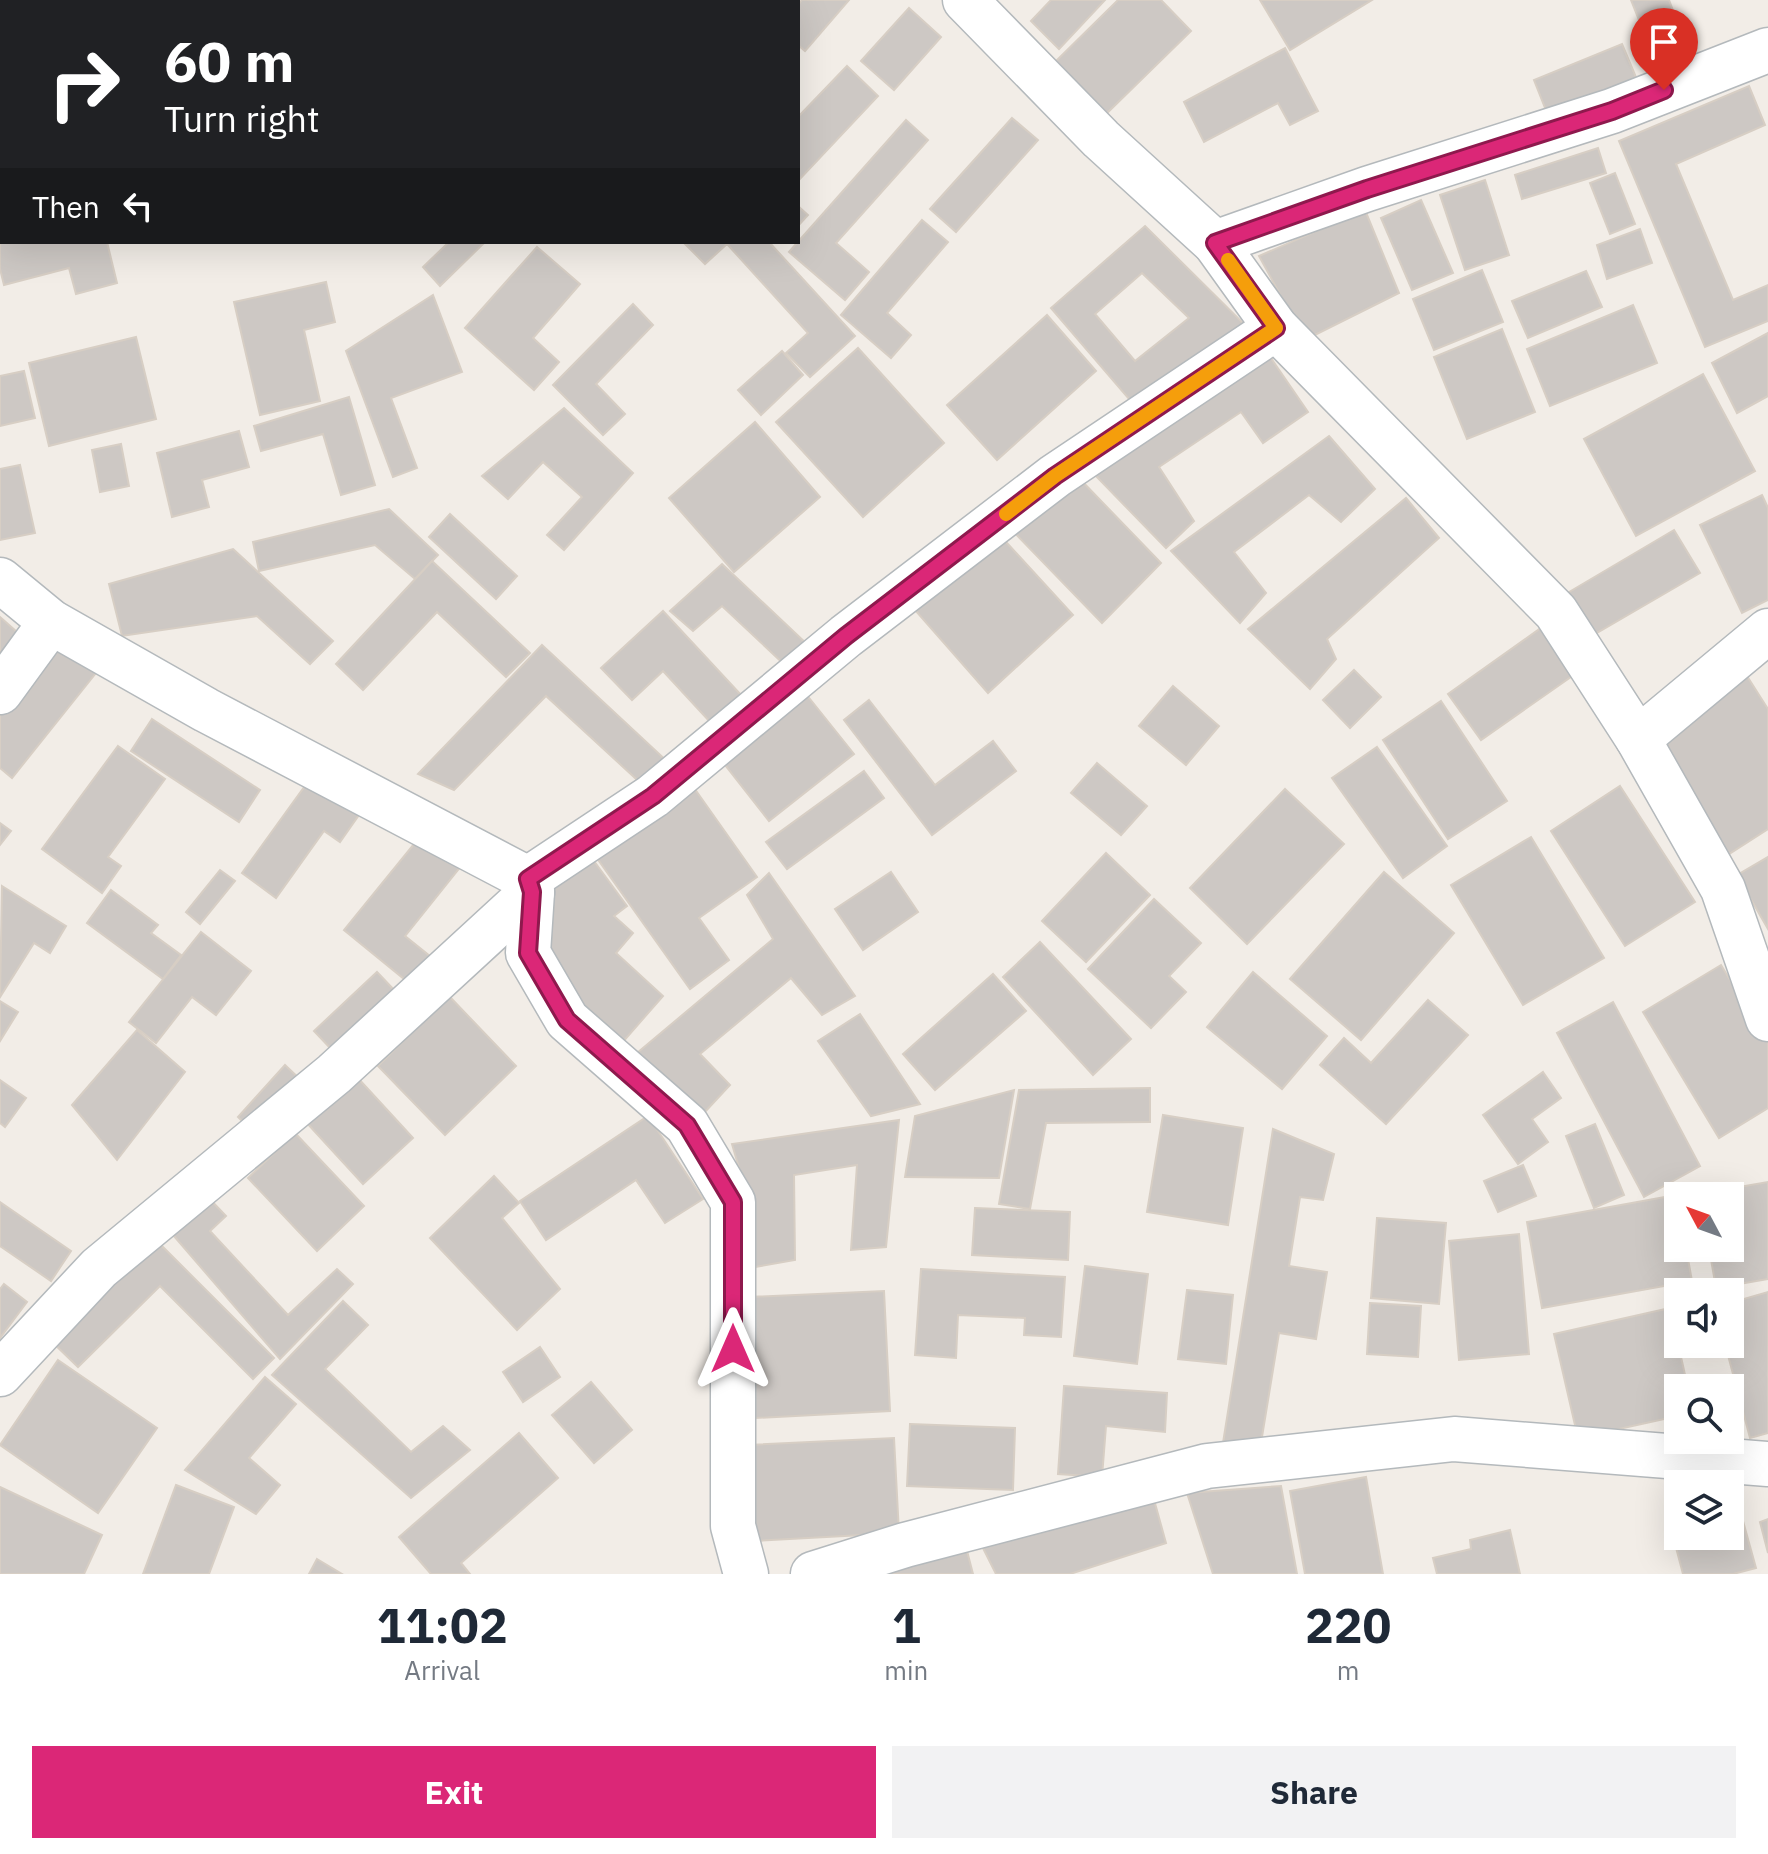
<!DOCTYPE html>
<html lang="en">
<head>
<meta charset="utf-8">
<style>
	body { margin:0; font-family:"IBM Plex Sans",sans-serif; background:#f2f2f3; color:#1f2937; height:100vh; display:flex; flex-direction:column; font-size:30px; white-space:nowrap }
	* { box-sizing:border-box; margin:0 }
	p { font-size:26px; color:#747a83 }
	.icon { flex:none; width:44px; height:44px; fill:none; stroke:currentColor; stroke-width:2; stroke-linecap:round; stroke-linejoin:round }
	.map { position:relative; height:1574px; overflow:hidden }
	.details { display:flex; flex-direction:column; background:#fff; flex:1 }
	.details>* { flex:none }
	.hud { position:absolute; left:0px; top:0px; width:800px; height:244px; box-shadow:0 8px 32px #0002; background:#202124; color:#fff; overflow:hidden }
	.needle { width:52px; rotate:311deg }
	.buttons { position:absolute; left:1664px; top:1182px; display:grid; gap:16px }
	.buttons a { display:grid; place-items:center; width:80px; height:80px; border-radius:0px; background:#fff; box-shadow:0 8px 32px #0002; font-size:40px }
	.pin { position:absolute; display:grid; place-items:center; width:68px; height:68px; color:#fff; margin:-82px -34px; border-radius:50% 50% 50% 0; rotate:-45deg; box-shadow:0 0 8px #0007 }
	.pin .icon { rotate:45deg }
	.me { position:absolute; width:88px; margin:-44px; rotate:0deg; stroke-linejoin:round; filter:drop-shadow(0 0 6px #0008) }
	.turn { display:flex; align-items:center; gap:28px; height:168px; padding:0 32px; font-size:36px }
	.turn .icon { width:104px; height:104px; stroke-width:2.5 }
	.turn b { display:block; font-size:56px; line-height:68px }
	.then { display:flex; align-items:center; height:76px; padding:0 32px; background:#0003; gap:16px; font-size:30px }
	.eta { display:flex; justify-content:space-evenly; align-items:center; height:136px; text-align:center }
	.eta b { font-size:48px; font-weight:800; line-height:56px }
	.primary-button { display:flex; gap:16px; margin-top:auto; padding:16px 32px }
	.primary-button a { flex:1; height:92px; border-radius:0px; background:#db2777; color:#fff; font-size:32px; font-weight:800; line-height:92px; text-align:center }
	.primary-button a+a { background:#f2f2f3; color:#1f2937 }
	.map>svg:first-child { display:block }
</style>
</head>
<body>
<div class="map">
<svg width="1768" height="1574" viewBox="0 0 1768 1574">
	<rect width="100%" height="100%" fill="#f2ede7"/>
	<g fill="#cdc8c4" stroke="#d7cec4" stroke-width="2" fill-rule="evenodd">
		<polygon points="0,0 54,0 2,2 2,51"/>
		<polygon points="685,0 742,0 744,2 683,2"/>
		<polygon points="802,0 849,0 805,51 798,45 798,5"/>
		<polygon points="1051,0 1105,0 1059,49 1031,21"/>
		<polygon points="1118,0 1161,0 1191,31 1103,117 1052,65"/>
		<polygon points="1260,0 1372,0 1290,50"/>
		<polygon points="1631,0 1669,0 1688,50 1656,63"/>
		<polygon points="909,8 941,37 894,90 861,61"/>
		<polygon points="1622,44 1638,82 1549,118 1534,80"/>
		<polygon points="1285,48 1318,111 1290,125 1278,103 1204,142 1184,102"/>
		<polygon points="0,64 2,64 2,129 0,128"/>
		<polygon points="847,66 878,96 798,181 798,117"/>
		<polygon points="1749,86 1765,125 1676,164 1733,300 1768,285 1768,321 1705,347 1619,141"/>
		<polygon points="1012,118 1038,140 956,232 930,209"/>
		<polygon points="906,120 928,140 836,243 869,272 845,300 789,252"/>
		<polygon points="1598,148 1606,173 1522,199 1515,175"/>
		<polygon points="1615,173 1635,224 1610,234 1590,183"/>
		<polygon points="1485,180 1509,255 1465,270 1440,195"/>
		<polygon points="0,198 2,198 2,242 107,242 117,283 76,294 69,268 4,285 0,269"/>
		<polygon points="1421,200 1453,273 1412,290 1381,218"/>
		<polygon points="798,206 808,215 798,226"/>
		<polygon points="1365,210 1399,293 1305,340 1259,256"/>
		<polygon points="922,220 948,242 887,313 911,335 891,358 841,315"/>
		<path d="M 1145,226 L 1248,328 L 1135,406 L 1051,308 ZM 1142,273 L 1189,318 L 1135,361 L 1095,314 Z"/>
		<polygon points="1640,229 1652,263 1607,279 1597,245"/>
		<polygon points="449,242 485,242 440,286 423,267"/>
		<polygon points="687,242 769,242 855,336 810,377 786,353 808,333 727,244 705,264 685,244"/>
		<polygon points="537,247 580,284 533,338 559,362 534,390 465,328"/>
		<polygon points="1482,270 1503,322 1434,350 1413,299"/>
		<polygon points="1586,271 1602,307 1528,338 1512,301"/>
		<polygon points="326,282 335,322 304,330 320,401 260,415 234,302"/>
		<polygon points="433,295 462,372 391,398 417,468 393,477 346,351"/>
		<polygon points="633,304 653,325 596,384 625,414 603,435 553,385"/>
		<polygon points="1633,305 1657,363 1550,406 1527,349"/>
		<polygon points="1047,315 1096,371 997,460 947,405"/>
		<polygon points="1502,329 1535,412 1467,439 1434,357"/>
		<polygon points="1768,333 1768,396 1737,413 1712,363"/>
		<polygon points="136,337 156,419 49,446 29,363"/>
		<polygon points="858,348 944,443 863,517 776,422"/>
		<polygon points="1264,348 1308,412 1263,443 1241,412 1159,467 1194,521 1166,548 1090,470"/>
		<polygon points="782,351 803,375 761,415 738,390"/>
		<polygon points="24,371 35,418 0,426 0,376"/>
		<polygon points="1703,374 1755,471 1636,536 1584,439"/>
		<polygon points="349,397 375,485 341,495 323,434 261,451 254,426"/>
		<polygon points="564,408 633,473 564,550 547,535 582,497 543,462 508,499 482,476"/>
		<polygon points="755,422 820,497 734,572 669,498"/>
		<polygon points="239,431 249,467 202,480 209,507 172,517 157,453"/>
		<polygon points="1329,436 1375,489 1341,522 1309,495 1234,552 1266,593 1240,623 1171,551"/>
		<polygon points="121,444 129,486 100,492 92,450"/>
		<polygon points="20,465 35,533 0,540 0,469"/>
		<polygon points="1077,476 1161,563 1102,623 1006,524"/>
		<polygon points="1762,495 1768,508 1768,600 1742,613 1700,525"/>
		<polygon points="1406,498 1439,538 1327,639 1336,659 1310,689 1248,629"/>
		<polygon points="389,509 438,555 415,579 375,545 259,571 253,542"/>
		<polygon points="450,514 517,576 496,599 429,537"/>
		<polygon points="1674,530 1700,573 1588,638 1564,595"/>
		<polygon points="996,531 1073,615 988,693 907,601"/>
		<polygon points="233,549 333,641 310,664 257,616 122,636 109,584"/>
		<polygon points="432,561 530,653 506,677 437,612 363,690 336,664"/>
		<polygon points="722,564 809,646 787,667 722,606 693,631 670,611"/>
		<polygon points="663,611 742,696 712,724 663,671 632,700 601,668"/>
		<polygon points="0,617 24,638 0,666"/>
		<polygon points="1545,625 1578,672 1481,740 1448,694"/>
		<polygon points="54,640 96,673 12,778 0,768 0,709"/>
		<polygon points="542,645 670,764 647,789 546,696 454,790 418,774"/>
		<polygon points="1354,670 1381,697 1350,728 1323,700"/>
		<polygon points="1747,676 1768,709 1768,829 1729,854 1654,734"/>
		<polygon points="1173,686 1219,726 1186,765 1139,726"/>
		<polygon points="802,689 854,754 769,821 718,756"/>
		<polygon points="869,700 935,785 993,741 1016,771 932,835 844,720"/>
		<polygon points="1441,701 1507,801 1448,839 1383,740"/>
		<polygon points="152,719 260,790 239,822 131,751"/>
		<polygon points="118,746 165,779 108,857 121,866 102,893 42,849"/>
		<polygon points="1377,747 1447,846 1403,878 1332,778"/>
		<polygon points="1097,763 1147,806 1121,835 1071,793"/>
		<polygon points="864,771 884,798 787,869 766,842"/>
		<polygon points="310,779 359,815 340,842 324,831 276,898 242,873"/>
		<polygon points="692,785 757,877 699,918 729,960 690,989 594,854"/>
		<polygon points="1620,786 1695,902 1625,946 1551,831"/>
		<polygon points="1285,789 1344,844 1247,944 1190,888"/>
		<polygon points="0,823 11,831 0,845"/>
		<polygon points="423,833 462,865 405,936 431,957 409,983 344,930"/>
		<polygon points="1531,837 1604,958 1523,1005 1451,885"/>
		<polygon points="1106,853 1150,895 1086,962 1042,921"/>
		<polygon points="591,857 627,906 614,916 633,933 616,953 663,996 621,1044 552,983 540,894"/>
		<polygon points="1768,857 1768,929 1737,875"/>
		<polygon points="220,870 235,881 200,924 186,912"/>
		<polygon points="891,872 918,912 863,950 835,909"/>
		<polygon points="1384,872 1454,933 1361,1040 1290,979"/>
		<polygon points="769,873 855,996 822,1015 791,978 700,1054 730,1085 703,1114 637,1053 773,939 747,895"/>
		<polygon points="2,886 66,926 50,953 34,943 0,997"/>
		<polygon points="111,890 158,925 151,933 181,955 163,979 87,923"/>
		<polygon points="1154,899 1201,943 1169,976 1186,992 1151,1028 1088,969"/>
		<polygon points="201,932 251,971 216,1015 192,997 156,1043 129,1022"/>
		<polygon points="1040,942 1131,1039 1093,1075 1003,977"/>
		<polygon points="1721,965 1768,1043 1768,1108 1719,1138 1643,1012"/>
		<polygon points="377,972 397,993 334,1052 314,1031"/>
		<polygon points="1253,972 1327,1036 1282,1089 1207,1027"/>
		<polygon points="993,974 1026,1011 935,1090 903,1054"/>
		<polygon points="449,996 516,1066 445,1135 378,1066"/>
		<polygon points="1428,1000 1468,1035 1386,1124 1320,1065 1344,1038 1371,1063"/>
		<polygon points="0,1001 18,1012 0,1041"/>
		<polygon points="1613,1002 1700,1166 1644,1197 1557,1033"/>
		<polygon points="860,1014 920,1104 871,1116 818,1041"/>
		<polygon points="137,1030 185,1072 117,1160 72,1105"/>
		<polygon points="285,1065 302,1081 255,1134 238,1117"/>
		<polygon points="1543,1072 1561,1098 1532,1119 1548,1142 1518,1164 1483,1115"/>
		<polygon points="356,1076 413,1138 363,1184 306,1122"/>
		<polygon points="0,1080 26,1098 5,1127 0,1123"/>
		<polygon points="1150,1088 1150,1122 1046,1123 1030,1209 999,1204 1019,1090"/>
		<polygon points="1014,1090 999,1178 905,1177 915,1116"/>
		<polygon points="1163,1115 1243,1128 1228,1225 1147,1212"/>
		<polygon points="648,1116 703,1199 665,1223 636,1180 546,1240 520,1201"/>
		<polygon points="899,1120 886,1247 851,1250 857,1165 794,1175 795,1260 749,1268 746,1192 732,1144"/>
		<polygon points="1595,1124 1624,1195 1594,1208 1566,1136"/>
		<polygon points="1273,1129 1334,1154 1323,1200 1300,1197 1289,1266 1327,1272 1316,1339 1279,1333 1260,1449 1223,1443"/>
		<polygon points="295,1133 364,1206 317,1251 248,1178"/>
		<polygon points="1523,1165 1536,1196 1498,1212 1484,1181"/>
		<polygon points="494,1176 519,1203 502,1218 560,1289 517,1330 430,1238"/>
		<polygon points="1768,1182 1768,1279 1716,1288 1709,1248 1730,1248 1730,1196 1699,1194"/>
		<polygon points="204,1193 226,1216 210,1231 288,1315 337,1269 353,1284 280,1359 167,1228"/>
		<polygon points="1676,1195 1678,1248 1686,1248 1692,1281 1542,1308 1527,1222"/>
		<polygon points="0,1202 71,1251 51,1281 0,1246"/>
		<polygon points="975,1208 1070,1212 1068,1260 972,1255"/>
		<polygon points="1377,1218 1446,1223 1439,1304 1371,1298"/>
		<polygon points="1519,1234 1529,1354 1459,1360 1449,1241"/>
		<polygon points="151,1235 274,1358 253,1379 160,1286 78,1367 48,1338"/>
		<polygon points="1085,1266 1148,1274 1137,1364 1074,1356"/>
		<polygon points="921,1269 1065,1277 1061,1337 1024,1335 1025,1318 958,1315 956,1358 915,1355"/>
		<polygon points="4,1284 27,1302 0,1338 0,1289"/>
		<polygon points="1187,1290 1233,1295 1226,1364 1178,1359"/>
		<polygon points="884,1291 890,1411 755,1418 749,1297"/>
		<polygon points="1768,1292 1768,1433 1750,1438 1725,1344 1730,1344 1730,1303"/>
		<polygon points="343,1301 368,1325 325,1369 411,1452 443,1426 470,1450 411,1498 272,1375"/>
		<polygon points="1370,1303 1421,1306 1418,1357 1367,1354"/>
		<polygon points="1670,1308 1688,1388 1678,1388 1678,1416 1578,1438 1554,1334"/>
		<polygon points="540,1347 560,1377 523,1402 503,1372"/>
		<polygon points="58,1360 157,1428 98,1513 0,1445"/>
		<polygon points="265,1377 296,1404 249,1458 280,1485 256,1514 185,1470"/>
		<polygon points="591,1382 632,1430 594,1463 552,1415"/>
		<polygon points="1064,1386 1167,1393 1165,1432 1106,1426 1102,1477 1058,1474"/>
		<polygon points="910,1424 1015,1428 1013,1490 907,1486"/>
		<polygon points="519,1433 558,1478 461,1563 470,1574 431,1574 399,1537"/>
		<polygon points="894,1438 899,1533 754,1541 749,1445"/>
		<polygon points="1366,1477 1383,1574 1305,1574 1290,1491"/>
		<polygon points="176,1485 234,1507 209,1574 143,1574"/>
		<polygon points="1281,1486 1297,1574 1213,1574 1187,1493"/>
		<polygon points="0,1487 102,1535 84,1574 0,1574"/>
		<polygon points="1153,1496 1166,1543 1070,1574 996,1574 982,1546"/>
		<polygon points="1768,1519 1768,1553 1760,1522"/>
		<polygon points="1743,1521 1756,1568 1733,1574 1683,1574 1674,1540 1687,1536 1730,1536 1730,1524"/>
		<polygon points="1510,1530 1520,1574 1437,1574 1433,1558 1471,1549 1470,1540"/>
		<polygon points="966,1547 973,1574 871,1574"/>
		<polygon points="317,1559 342,1574 309,1574"/>
	</g>
	<g fill="none" stroke-linecap="round" stroke-linejoin="round">
		<g stroke="#b4b9bc" stroke-width="47">
			<g id="minor">
				<polyline points="965,0 1101,139 1215,243 1276,328 1556,612 1638,739 1723,889 1768,1019"/>
				<polyline points="1215,243 1367,189 1612,111 1768,50"/>
				<polyline points="0,580 51,622 206,710 528,879 653,796 846,636 1055,476 1276,328"/>
				<polyline points="0,692 51,622"/>
				<polyline points="1638,739 1768,631"/>
				<polyline points="532,892 528,953 567,1020 687,1125 733,1202 733,1526 746,1574"/>
				<polyline points="0,1374 99,1268 334,1074 532,892 528,879"/>
				<polyline points="813,1574 905,1545 1207,1466 1454,1439 1768,1464"/>
			</g>
		</g>
		<use href="#minor" stroke="#fff" stroke-width="44"/>
	</g>
	<g fill="none" stroke-linecap="round" stroke-linejoin="round">
		<g stroke="#8e194d" stroke-width="20">
			<polyline id="route" points="733,1349 733,1202 687,1125 567,1020 528,953 532,892 528,879 653,796 846,636 1055,476 1276,328 1215,243 1367,189 1612,111 1664,90"/>
		</g>
		<use href="#route" stroke="#db2777" stroke-width="14"/>
		<polyline stroke="#f59e0b" stroke-width="14" points="1006,514 1055,476 1276,328 1228,260"/>
	</g>
</svg>
<div class="buttons">
<a><svg class="needle" viewBox="-14 -14 28 28"><path d="M0-13l5 13h-10z" fill="#e53935"/><path d="M0 13l5-13h-10z" fill="#747a83"/></svg></a>
<a><svg class="icon" aria-label="sound" viewBox="0 0 24 24"><path d="M4 9h4l5-4v14l-5-4H4zM17 9q2 3 0 6"/></svg></a>
<a><svg class="icon" aria-label="search" viewBox="0 0 24 24"><circle cx="10" cy="10" r="6"/><path d="M15 15l6 6"/></svg></a>
<a><svg class="icon" aria-label="layers" viewBox="0 0 24 24"><path d="M12 4l9 5-9 5-9-5zM3 14l9 5 9-5"/></svg></a>
</div>
<div class="pin" style="left:1664px;top:90px;background:#d93025"><svg class="icon" aria-label="arrive" viewBox="0 0 24 24"><path d="M6 21V4h12l-3 4 3 4H6"/></svg></div>
<svg class="me" style="left:733px;top:1349px" viewBox="-20 -20 40 40"><path d="M0-17L14 15 0 8-14 15z" fill="#db2777" stroke="#fff" stroke-width="4"/></svg>
<div class="hud">
<div class="turn"><svg class="icon" aria-label="right" viewBox="0 0 24 24"><path d="M7 20v-9h11M14 6l5 5-5 5"/></svg><div><b>60 m</b>Turn right</div></div>
<div class="then">Then<svg class="icon" aria-label="left" viewBox="0 0 24 24"><path d="M17 20v-9H6M10 6l-5 5 5 5"/></svg></div>
</div>
</div>
<section class="details">
<div class="eta">
<div><b>11:02</b><p>Arrival</p></div>
<div><b>1</b><p>min</p></div>
<div><b>220</b><p>m</p></div>
</div>
<div class="primary-button"><a>Exit</a><a>Share</a></div>
</section>
</body>
</html>
